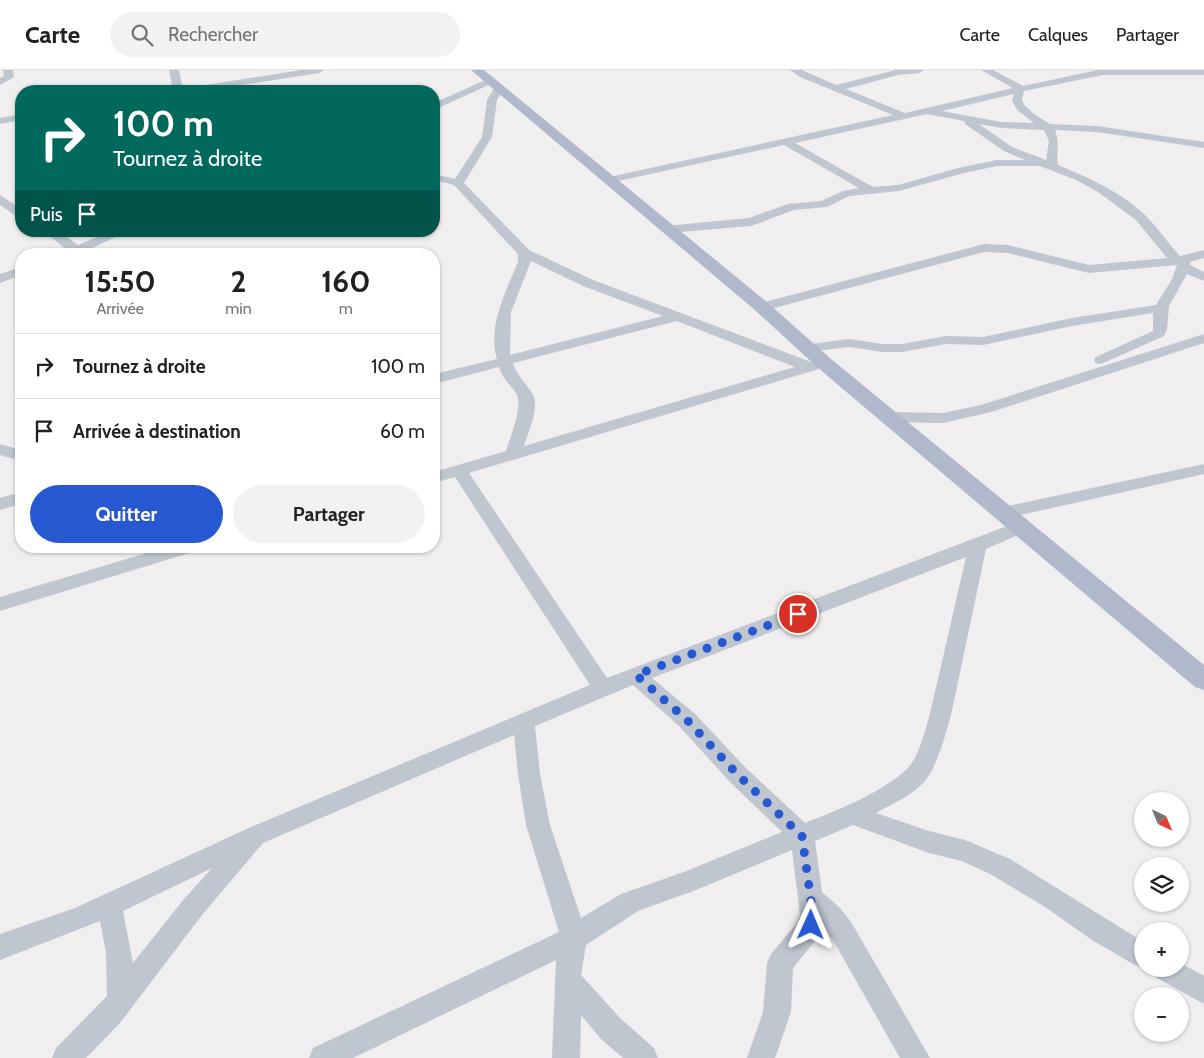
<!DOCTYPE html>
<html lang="fr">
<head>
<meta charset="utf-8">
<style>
	body { margin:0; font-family:Cabin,sans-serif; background:#f2f2f2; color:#202124; height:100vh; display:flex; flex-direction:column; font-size:19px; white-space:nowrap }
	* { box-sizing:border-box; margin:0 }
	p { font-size:16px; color:#757577 }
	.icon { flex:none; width:28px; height:28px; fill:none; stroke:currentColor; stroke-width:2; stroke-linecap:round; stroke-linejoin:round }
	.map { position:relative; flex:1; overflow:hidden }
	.details { position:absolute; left:15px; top:178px; width:425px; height:305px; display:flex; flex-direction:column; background:#fff; border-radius:20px; box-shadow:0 1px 4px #0004 }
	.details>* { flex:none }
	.top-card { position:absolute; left:15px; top:15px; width:425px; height:152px; border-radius:20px; box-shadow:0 1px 4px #0004; background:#00695c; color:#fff; overflow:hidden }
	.needle { width:32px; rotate:136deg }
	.fabs { position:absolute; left:1134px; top:722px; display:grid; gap:10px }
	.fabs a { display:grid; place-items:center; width:55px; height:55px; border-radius:50%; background:#fff; box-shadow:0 1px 4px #0004; font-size:25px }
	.pin { position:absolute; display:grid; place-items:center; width:42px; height:42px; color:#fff; margin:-21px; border:2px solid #fff; border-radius:50%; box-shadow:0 1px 5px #0007 }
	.me { position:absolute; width:55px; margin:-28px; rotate:1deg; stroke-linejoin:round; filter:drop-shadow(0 0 4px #0008) }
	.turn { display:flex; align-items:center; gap:18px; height:105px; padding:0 15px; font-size:22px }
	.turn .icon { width:65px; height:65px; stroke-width:2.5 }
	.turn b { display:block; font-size:35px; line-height:42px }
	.then { display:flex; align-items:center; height:48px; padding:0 15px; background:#0003; gap:10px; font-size:19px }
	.eta { display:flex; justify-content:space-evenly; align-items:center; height:85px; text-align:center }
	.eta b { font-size:30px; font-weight:700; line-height:35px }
	.primary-button { display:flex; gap:10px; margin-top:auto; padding:10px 15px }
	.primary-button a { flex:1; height:58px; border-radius:30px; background:#2658d2; color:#fff; font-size:20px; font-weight:700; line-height:58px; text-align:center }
	.primary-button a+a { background:#f2f2f2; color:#202124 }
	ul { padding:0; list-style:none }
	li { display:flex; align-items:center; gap:15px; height:65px; padding:0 15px; border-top:1px solid #e0e0e0 }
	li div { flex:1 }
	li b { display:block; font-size:19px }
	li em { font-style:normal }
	header { display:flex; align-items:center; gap:30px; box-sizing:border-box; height:70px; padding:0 25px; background:#fff; border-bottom:1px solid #e0e0e0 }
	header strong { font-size:24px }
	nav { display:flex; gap:28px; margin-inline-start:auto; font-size:18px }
	.search { width:350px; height:45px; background:#f2f2f2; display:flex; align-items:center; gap:12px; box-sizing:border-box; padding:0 18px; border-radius:28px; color:#757577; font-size:19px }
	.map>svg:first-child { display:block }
</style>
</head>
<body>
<header>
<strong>Carte</strong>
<div class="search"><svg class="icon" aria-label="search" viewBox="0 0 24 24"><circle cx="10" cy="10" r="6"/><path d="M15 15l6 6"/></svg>Rechercher</div>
<nav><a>Carte</a><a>Calques</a><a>Partager</a></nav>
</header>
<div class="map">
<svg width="1204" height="988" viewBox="0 0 1204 988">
	<rect width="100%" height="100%" fill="#f0eeee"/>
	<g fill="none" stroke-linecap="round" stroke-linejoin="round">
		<g fill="#bfc6cf" fill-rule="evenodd">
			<polygon points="3,0 13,0 14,7 0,15 0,8 4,6"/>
			<polygon points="169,0 179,0 182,15 177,21 167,21 172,15"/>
			<polygon points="301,0 324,0 319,3 204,21 182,21 187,18"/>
			<path d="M 790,0 L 802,0 L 836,15 L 896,0 L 924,0 L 919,3 L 898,5 L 846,19 L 905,43 L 1013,18 L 981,0 L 993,0 L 1023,16 L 1098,0 L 1204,0 L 1204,5 L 1103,5 L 1024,21 L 1022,30 L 1025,36 L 1034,44 L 1050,54 L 1097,56 L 1204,72 L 1204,78 L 1097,62 L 1055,60 C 1060,73 1056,83 1058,95 C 1087,107 1123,123 1145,145 C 1158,158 1168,173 1180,186 L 1204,180 L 1204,188 L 1190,192 L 1190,195 L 1204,202 L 1204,211 L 1187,204 L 1169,236 L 1167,259 L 1164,266 L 1101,294 L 1096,293 L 1094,290 L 1096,287 L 1153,261 L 1153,243 L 1072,256 L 983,275 L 946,274 L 902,282 L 883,282 L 849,277 L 808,282 L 803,281 L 801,278 L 803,275 L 849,269 L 883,274 L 902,274 L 946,266 L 983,267 L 1072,248 L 1156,235 L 1172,209 L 1177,195 L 1089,203 L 1008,183 L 984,182 L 767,240 L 757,240 L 755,237 L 757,234 L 984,174 L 1008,175 L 1089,195 L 1167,188 L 1136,150 L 1098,122 L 1076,110 L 1040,96 L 997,96 L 964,103 L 899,121 L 849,126 L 827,137 L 794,140 L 751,156 L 669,163 L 663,159 L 665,156 L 749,148 L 788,134 L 821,131 L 843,121 L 859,118 L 784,75 L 609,113 L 603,110 L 609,107 L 893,45 L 800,7 ZM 1014,24 L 1012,30 L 1017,40 L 1034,53 L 1001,52 L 942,41 ZM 927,44 L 964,51 L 965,54 L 1004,81 L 1025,90 L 997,90 L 958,98 L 898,115 L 873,117 L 795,73 ZM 979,54 L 1001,58 L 1044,60 L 1049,71 L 1046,90 L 1012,77 Z"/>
			<polygon points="490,8 493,9 493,13 434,40 434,33"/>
			<path d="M 499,14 L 504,17 L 497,30 L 492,67 L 464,113 L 529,180 L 593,210 L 811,292 L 824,289 L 829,290 L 831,293 L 829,296 L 469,403 L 607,608 L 1015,453 L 1021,451 L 1027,453 L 1030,457 L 1027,461 L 986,479 L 951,645 C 946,663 937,697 925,711 C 913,725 892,734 876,743 L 929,761 L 965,770 L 1010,789 L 1142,871 L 1142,897 L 1133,894 L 1092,870 L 1045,837 L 992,805 L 962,791 L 929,783 L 853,755 L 815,771 L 822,822 L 839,837 L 851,852 L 930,988 L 900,988 L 833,870 L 822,855 L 816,870 L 793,898 L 791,942 L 775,988 L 747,988 L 763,942 L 767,893 L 771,884 L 797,853 L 800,845 L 792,780 L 696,820 L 638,841 L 586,875 L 581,905 L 621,949 L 654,978 L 658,988 L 623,988 L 601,969 L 581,945 L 580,988 L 552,988 L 556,890 L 353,988 L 309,988 L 313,978 L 559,862 L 526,755 L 518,704 L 514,665 L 263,773 L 202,845 L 120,953 L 86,988 L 52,988 L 56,978 L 107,926 L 106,883 L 100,851 L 0,890 L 0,864 L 75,838 L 251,757 L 590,615 L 455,407 L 434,413 L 434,402 L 506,381 C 510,368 524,335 516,323 C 510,314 502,308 499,297 L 434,314 L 434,304 L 497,289 C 487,257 506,221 518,192 L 518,184 L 454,115 L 434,110 L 434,104 L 455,109 L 482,67 L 487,30 L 496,15 ZM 531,191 L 583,216 L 663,246 L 510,285 L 511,242 ZM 677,251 L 795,297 L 524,376 C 528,362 541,336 532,323 C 525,312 517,306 513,293 ZM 966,487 C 957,526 948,565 939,605 C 933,628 924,681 908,698 C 887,720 834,742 805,753 L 746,698 L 695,644 L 652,608 ZM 633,615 L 679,656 L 730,712 L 782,762 L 684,802 L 621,824 L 581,848 L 550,755 L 540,704 L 535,656 ZM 212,798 L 184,829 L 133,893 L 123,841 Z"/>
			<polygon points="21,44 21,50 0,54 0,48"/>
			<polygon points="0,125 21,139 21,148 17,147 0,135"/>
			<polygon points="43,161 58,161 78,175 111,161 128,161 86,181 88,184 62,184 67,180"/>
			<polygon points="21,197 21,205 0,213 0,204"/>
			<polygon points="1204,264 1204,273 991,342 943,353 888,352 882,350 880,347 882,344 888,342 943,343 981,335"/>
			<polygon points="0,374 21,380 21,391 0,385"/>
			<polygon points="1204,394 1204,404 1003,449 997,447 994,443 997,439 1003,437"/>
			<polygon points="21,422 21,434 0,440 0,428"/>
			<polygon points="170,476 201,476 199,480 0,541 0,527"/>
			<polygon points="1180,893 1204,906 1204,934 1157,908 1153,899 1180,899"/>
		</g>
		<polygon fill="#afb9cb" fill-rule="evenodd" points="471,0 484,0 768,233 831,289 1204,595 1204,620 1195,617 817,297 756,241"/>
	</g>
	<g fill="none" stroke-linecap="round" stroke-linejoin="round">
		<polyline stroke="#2658d2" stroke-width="9" stroke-dasharray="0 16.2" points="798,544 636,605 687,650 738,705 802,766 813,845 811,855"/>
	</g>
</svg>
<div class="fabs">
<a><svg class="needle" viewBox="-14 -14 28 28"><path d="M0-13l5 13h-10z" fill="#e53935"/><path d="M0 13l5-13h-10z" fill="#757577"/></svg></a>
<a><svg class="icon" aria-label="layers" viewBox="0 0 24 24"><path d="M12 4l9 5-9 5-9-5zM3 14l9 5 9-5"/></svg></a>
<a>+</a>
<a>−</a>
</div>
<div class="pin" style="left:798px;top:544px;background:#d93025"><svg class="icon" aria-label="arrive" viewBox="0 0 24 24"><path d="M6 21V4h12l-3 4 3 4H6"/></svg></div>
<svg class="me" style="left:811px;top:855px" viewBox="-20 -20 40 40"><path d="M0-17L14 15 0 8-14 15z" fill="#2658d2" stroke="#fff" stroke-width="4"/></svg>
<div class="top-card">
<div class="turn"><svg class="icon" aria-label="right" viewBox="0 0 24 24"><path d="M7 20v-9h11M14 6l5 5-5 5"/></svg><div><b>100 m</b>Tournez à droite</div></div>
<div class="then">Puis<svg class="icon" aria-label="arrive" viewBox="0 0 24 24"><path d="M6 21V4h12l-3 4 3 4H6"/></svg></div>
</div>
<section class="details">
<div class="eta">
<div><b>15:50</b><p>Arrivée</p></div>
<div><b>2</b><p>min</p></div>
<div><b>160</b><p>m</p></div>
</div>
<ul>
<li><svg class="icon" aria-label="right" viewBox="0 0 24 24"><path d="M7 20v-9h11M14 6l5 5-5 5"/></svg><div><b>Tournez à droite</b></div><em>100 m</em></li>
<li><svg class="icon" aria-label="arrive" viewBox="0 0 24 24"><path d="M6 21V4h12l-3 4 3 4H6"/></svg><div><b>Arrivée à destination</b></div><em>60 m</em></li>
</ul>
<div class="primary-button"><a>Quitter</a><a>Partager</a></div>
</section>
</div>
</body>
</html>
